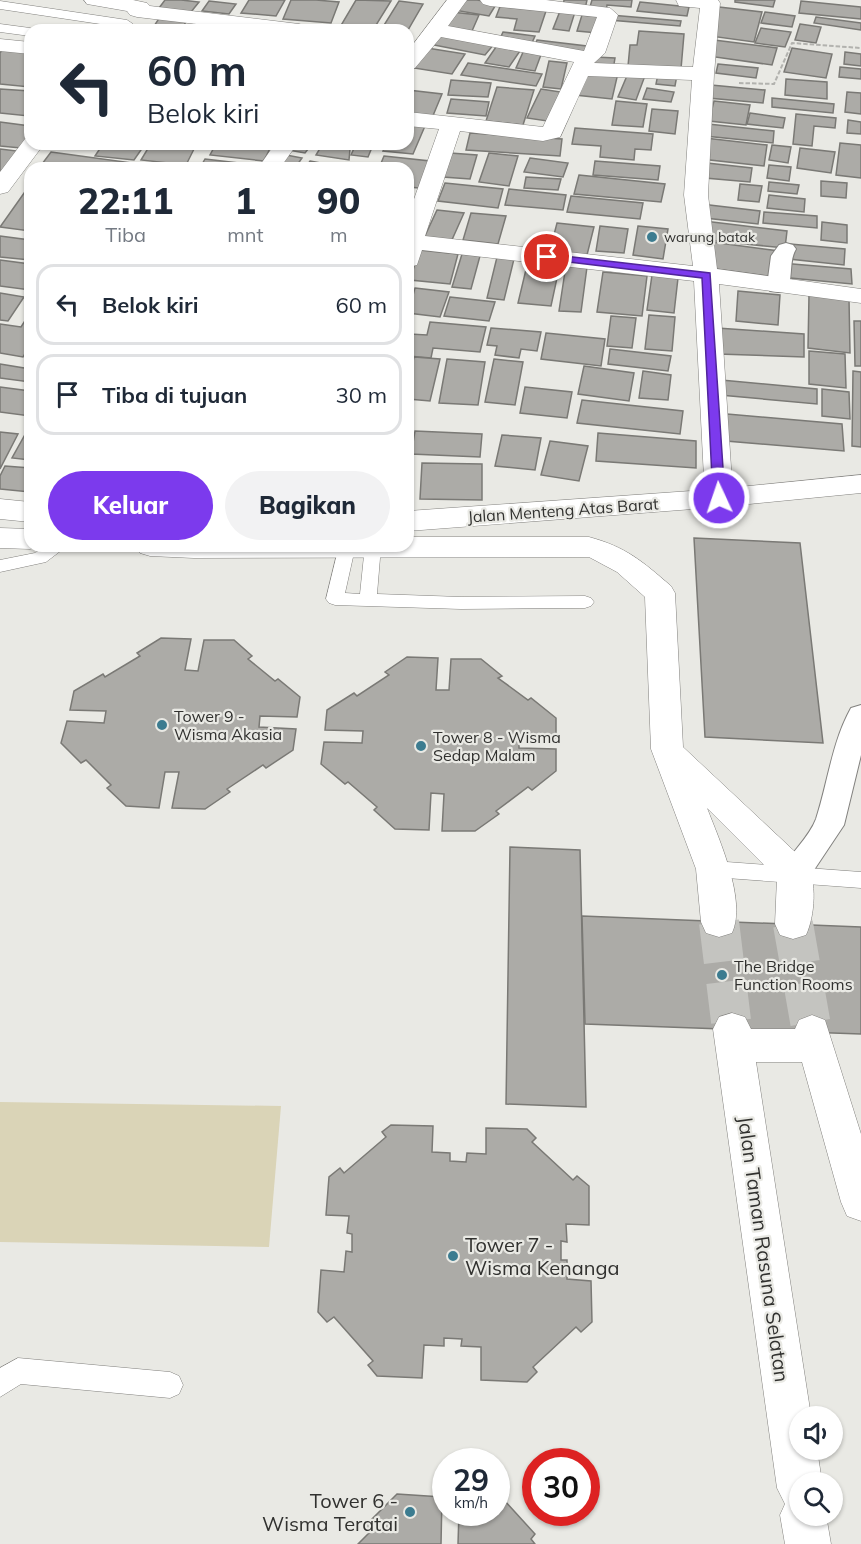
<!DOCTYPE html>
<html lang="id">
<head>
<meta charset="utf-8">
<style>
	body { margin:0; font-family:Mulish,sans-serif; background:#f2f2f3; color:#1f2937; height:100vh; display:flex; flex-direction:column; font-size:22px; white-space:nowrap }
	* { box-sizing:border-box; margin:0 }
	p { font-size:20px; color:#747a83 }
	.icon { flex:none; width:33px; height:33px; fill:none; stroke:currentColor; stroke-width:2; stroke-linecap:round; stroke-linejoin:round }
	.map { position:relative; flex:1; overflow:hidden }
	.side { position:absolute; left:24px; top:162px; width:390px; height:390px; display:flex; flex-direction:column; background:#fff; border-radius:18px; box-shadow:0 2px 4px #0004 }
	.side>* { flex:none }
	.top-card { position:absolute; left:24px; top:24px; width:390px; height:126px; border-radius:18px; box-shadow:0 2px 4px #0004; background:#fff; color:#1f2937; overflow:hidden }
	.buttons { position:absolute; left:789px; top:1406px; display:grid; gap:12px }
	.buttons a { display:grid; place-items:center; width:54px; height:54px; border-radius:50%; background:#fff; box-shadow:0 2px 4px #0004; font-size:30px }
	.speed { position:absolute; left:432px; top:1448px; display:flex; gap:12px; font-size:30px; font-weight:700; text-align:center }
	.speed>* { display:grid; place-content:center; width:78px; height:78px; border-radius:50%; background:#fff; box-shadow:0 2px 4px #0004; line-height:1 }
	.speed small { font-size:15px; font-weight:400 }
	.speed .limit { border:9px solid #d22; background:#fff; color:#111 }
	.pin { position:absolute; display:grid; place-items:center; width:51px; height:51px; color:#fff; margin:-26px; border:3px solid #fff; border-radius:50%; box-shadow:0 2px 6px #0007 }
	.me { position:absolute; width:66px; margin:-33px; rotate:357deg; stroke-linejoin:round; filter:drop-shadow(0 0 4px #0008) }
	.turn { display:flex; align-items:center; gap:21px; height:126px; padding:0 24px; font-size:27px }
	.turn .icon { width:78px; height:78px; stroke-width:2.5 }
	.turn b { display:block; font-size:42px; line-height:51px }
	.eta { display:flex; justify-content:space-evenly; align-items:center; height:102px; text-align:center }
	.eta b { font-size:36px; font-weight:800; line-height:42px }
	.cta { display:flex; gap:12px; margin-top:auto; padding:12px 24px }
	.cta a { flex:1; height:69px; border-radius:36px; background:#7c3aed; color:#fff; font-size:24px; font-weight:800; line-height:69px; text-align:center }
	.cta a+a { background:#f2f2f3; color:#1f2937 }
	ul { padding:0; list-style:none }
	li { display:flex; align-items:center; gap:18px; height:81px; margin:0 12px 9px; padding:0 12px; border:3px solid #e0e1e3; border-radius:18px }
	li div { flex:1 }
	li b { display:block; font-size:22px }
	li em { font-style:normal }
	.map>svg:first-child { display:block }
</style>
</head>
<body>
<div class="map">
<svg width="861" height="1544" viewBox="0 0 861 1544">
	<rect width="100%" height="100%" fill="#e9e9e4"/>
	<polygon fill="#dad4b7" points="0,1102 281,1106 269,1247 0,1242"/>
	<g fill="#acaba7" stroke="#7a7975" stroke-width="1.5">
		<polygon points="165,0 181,0 199,2 191,12 159,8"/>
		<polygon points="249,0 285,0 276,16 241,13"/>
		<polygon points="291,0 316,0 339,2 331,23 283,19"/>
		<polygon points="356,0 391,1 373,30 340,27"/>
		<polygon points="461,0 477,0 497,3 489,16 454,10"/>
		<polygon points="564,0 587,0 585,9 563,7"/>
		<polygon points="592,0 632,0 631,7 607,5 606,12 589,10"/>
		<polygon points="735,0 775,0 773,7 735,2"/>
		<polygon points="209,1 236,4 229,14 202,11"/>
		<polygon points="399,1 423,4 408,30 381,30"/>
		<polygon points="801,1 861,7 861,19 799,13"/>
		<polygon points="640,2 689,7 687,16 637,11"/>
		<polygon points="501,4 547,8 539,32 514,30 517,19 496,17"/>
		<polygon points="719,7 762,12 754,42 710,36"/>
		<polygon points="560,11 575,12 569,31 553,29"/>
		<polygon points="451,12 479,15 472,31 444,28"/>
		<polygon points="765,12 795,16 792,27 761,23"/>
		<polygon points="582,15 602,17 598,33 577,31"/>
		<polygon points="610,15 681,21 680,26 609,20"/>
		<polygon points="160,17 187,20 181,30 152,29"/>
		<polygon points="816,17 861,23 861,30 814,23"/>
		<polygon points="196,22 222,25 219,30 191,30"/>
		<polygon points="800,24 821,27 816,43 795,40"/>
		<polygon points="761,28 791,32 785,47 755,43"/>
		<polygon points="639,31 684,34 681,69 628,66 630,45 637,45"/>
		<polygon points="439,32 495,43 485,55 429,44"/>
		<polygon points="503,32 535,36 531,45 499,41"/>
		<polygon points="537,40 595,47 592,55 534,48"/>
		<polygon points="714,40 777,48 772,65 708,56"/>
		<polygon points="498,44 522,48 509,67 485,63"/>
		<polygon points="427,48 465,54 452,74 414,68"/>
		<polygon points="792,48 832,54 826,78 784,72"/>
		<polygon points="2,50 30,53 30,87 0,84 0,53"/>
		<polygon points="524,50 542,52 535,71 516,68"/>
		<polygon points="845,52 861,54 861,66 844,64"/>
		<polygon points="595,57 615,58 613,70 593,69"/>
		<polygon points="549,61 567,63 561,89 543,87"/>
		<polygon points="468,63 542,74 536,86 461,75"/>
		<polygon points="718,64 758,68 756,78 716,73"/>
		<polygon points="840,67 861,69 861,79 839,77"/>
		<polygon points="581,69 618,73 612,99 575,95"/>
		<polygon points="629,71 646,73 636,100 618,97"/>
		<polygon points="658,74 677,75 675,86 656,84"/>
		<polygon points="786,79 827,82 827,99 785,95"/>
		<polygon points="451,80 491,83 488,97 448,95"/>
		<polygon points="711,85 765,90 763,103 708,98"/>
		<polygon points="497,87 534,90 523,125 486,121"/>
		<polygon points="647,88 674,92 671,102 643,99"/>
		<polygon points="0,89 30,91 29,116 0,113"/>
		<polygon points="541,89 567,93 554,122 527,118"/>
		<polygon points="408,90 442,94 432,118 408,116"/>
		<polygon points="847,92 861,93 861,114 845,112"/>
		<polygon points="772,98 834,104 833,113 772,107"/>
		<polygon points="451,99 489,102 486,116 447,113"/>
		<polygon points="616,101 647,104 643,127 612,125"/>
		<polygon points="714,101 750,105 746,125 709,121"/>
		<polygon points="652,109 678,111 675,134 649,131"/>
		<polygon points="750,113 785,118 783,128 747,124"/>
		<polygon points="796,114 836,118 835,128 814,126 812,146 793,144"/>
		<polygon points="848,120 861,122 861,134 847,133"/>
		<polygon points="0,122 30,126 30,135 21,148 0,146"/>
		<polygon points="708,124 774,131 773,143 705,136"/>
		<polygon points="408,125 425,126 413,154 383,151 386,144 408,144"/>
		<polygon points="575,128 653,134 651,150 635,149 634,160 600,157 601,146 572,144"/>
		<polygon points="470,133 562,139 560,156 466,150"/>
		<polygon points="705,138 767,145 764,166 701,159"/>
		<polygon points="840,143 861,145 861,178 836,175"/>
		<polygon points="103,144 115,144 143,147 134,160 95,156"/>
		<polygon points="216,144 272,144 264,161 210,155"/>
		<polygon points="293,144 312,144 305,153 288,150"/>
		<polygon points="356,144 373,145 368,157 351,155"/>
		<polygon points="150,145 194,149 186,165 141,160"/>
		<polygon points="322,145 350,149 349,160 316,155"/>
		<polygon points="772,145 791,147 788,163 769,160"/>
		<polygon points="800,148 835,152 831,173 797,168"/>
		<polygon points="0,149 17,151 0,175"/>
		<polygon points="51,152 147,165 145,168 39,168"/>
		<polygon points="450,153 477,155 470,179 443,177"/>
		<polygon points="489,153 518,156 509,186 479,182"/>
		<polygon points="281,154 302,158 295,168 275,168"/>
		<polygon points="384,156 430,161 419,188 408,187 408,168 379,168"/>
		<polygon points="530,158 568,163 563,177 524,172"/>
		<polygon points="205,159 255,165 253,168 201,166"/>
		<polygon points="310,161 347,168 305,168"/>
		<polygon points="595,161 660,166 658,180 593,175"/>
		<polygon points="707,163 752,168 750,182 705,178"/>
		<polygon points="769,165 791,167 789,181 767,178"/>
		<polygon points="579,175 665,184 661,202 574,194"/>
		<polygon points="526,177 561,179 558,190 524,188"/>
		<polygon points="821,181 847,183 846,198 821,196"/>
		<polygon points="769,182 799,185 797,194 768,191"/>
		<polygon points="445,183 503,189 498,208 438,201"/>
		<polygon points="740,184 762,186 759,202 738,200"/>
		<polygon points="27,189 30,190 30,231 0,227"/>
		<polygon points="509,189 566,195 563,210 505,205"/>
		<polygon points="769,195 805,199 804,212 767,208"/>
		<polygon points="571,196 643,203 640,219 567,212"/>
		<polygon points="701,204 760,211 758,224 705,218"/>
		<polygon points="437,210 464,213 451,242 424,238"/>
		<polygon points="764,212 817,216 817,228 763,223"/>
		<polygon points="471,213 506,216 498,244 463,240"/>
		<polygon points="704,221 787,231 785,248 706,240"/>
		<polygon points="822,222 847,225 847,243 821,240"/>
		<polygon points="557,223 594,227 587,255 550,250"/>
		<polygon points="600,226 628,229 624,253 596,251"/>
		<polygon points="638,226 668,229 663,259 633,255"/>
		<polygon points="0,236 30,240 30,260 0,257"/>
		<polygon points="704,241 779,251 775,277 708,268"/>
		<polygon points="790,244 845,249 844,265 789,259"/>
		<polygon points="419,250 458,254 450,284 410,280"/>
		<polygon points="462,254 480,256 471,289 452,287"/>
		<polygon points="497,257 514,259 504,300 487,298"/>
		<polygon points="0,260 30,264 30,290 0,286"/>
		<polygon points="528,261 560,264 551,306 518,303"/>
		<polygon points="781,263 851,269 852,284 780,277"/>
		<polygon points="566,265 587,267 581,312 559,311"/>
		<polygon points="603,272 647,276 642,316 597,312"/>
		<polygon points="652,275 678,278 674,313 647,310"/>
		<polygon points="415,288 449,292 440,317 408,313"/>
		<polygon points="738,291 780,295 778,325 736,321"/>
		<polygon points="0,293 24,297 8,321 0,320"/>
		<polygon points="809,295 849,299 850,353 808,348"/>
		<polygon points="450,297 495,302 489,321 444,316"/>
		<polygon points="30,313 30,346 23,357 0,353 0,324 21,327"/>
		<polygon points="649,315 675,317 672,351 645,349"/>
		<polygon points="611,316 636,318 632,348 607,346"/>
		<polygon points="854,321 861,321 861,366 855,366"/>
		<polygon points="430,322 486,327 480,352 433,348 431,358 408,356 410,334 427,335"/>
		<polygon points="491,328 541,332 537,351 521,349 519,358 495,355 497,346 487,345"/>
		<polygon points="717,328 804,334 804,357 718,354"/>
		<polygon points="546,333 605,339 601,366 541,359"/>
		<polygon points="610,349 671,356 668,371 608,364"/>
		<polygon points="809,351 845,354 846,388 809,384"/>
		<polygon points="414,357 440,359 430,401 408,399 408,383"/>
		<polygon points="447,359 485,362 478,405 439,403"/>
		<polygon points="494,359 523,362 515,405 485,402"/>
		<polygon points="0,364 30,369 30,382 0,378"/>
		<polygon points="584,366 634,373 629,401 578,394"/>
		<polygon points="643,371 671,375 668,400 639,398"/>
		<polygon points="853,371 861,372 861,447 852,446"/>
		<polygon points="721,380 817,389 817,404 720,395"/>
		<polygon points="0,387 30,391 30,416 0,412"/>
		<polygon points="525,387 572,392 567,418 520,413"/>
		<polygon points="822,389 849,392 850,419 822,416"/>
		<polygon points="582,400 683,411 680,434 577,423"/>
		<polygon points="727,414 842,424 844,451 726,441"/>
		<polygon points="27,431 30,431 30,460 12,458"/>
		<polygon points="415,431 482,434 480,457 411,454"/>
		<polygon points="0,432 18,434 0,469"/>
		<polygon points="598,433 696,441 696,468 596,461"/>
		<polygon points="502,435 541,438 535,470 495,466"/>
		<polygon points="550,441 588,446 579,481 541,475"/>
		<polygon points="422,463 482,464 482,500 420,499"/>
		<polygon points="5,466 30,468 30,492 0,489 0,476"/>
		<polygon points="694,538 800,543 823,743 705,737"/>
		<polygon points="161,638 191,639 185,670 198,671 204,640 234,640 252,656 248,659 275,681 278,679 300,697 297,717 260,716 259,727 296,729 293,750 266,768 263,765 227,789 230,792 205,809 172,808 179,772 165,772 159,808 126,806 107,788 111,785 86,760 81,763 61,743 67,721 104,723 106,711 70,710 74,691 103,674 105,677 140,656 137,653"/>
		<polygon points="407,657 438,658 436,690 449,690 451,659 481,659 502,676 498,678 528,700 531,698 556,718 556,738 519,736 519,748 556,749 556,771 532,790 528,787 496,811 499,814 475,831 442,831 444,794 431,793 429,830 395,829 374,810 377,807 348,782 345,784 321,764 324,742 362,743 363,731 325,730 327,710 354,693 357,696 389,675 385,672"/>
		<polygon points="510,847 580,850 586,1107 506,1104"/>
		<polygon points="582,916 861,927 861,1034 585,1024"/>
		<polygon points="391,1125 433,1126 432,1152 450,1153 450,1161 466,1162 467,1153 486,1154 486,1128 527,1129 536,1138 532,1142 573,1180 577,1176 589,1186 589,1225 566,1224 567,1242 561,1241 561,1260 567,1260 567,1279 591,1281 592,1322 581,1332 576,1327 533,1367 537,1372 527,1382 481,1380 481,1347 461,1346 462,1339 444,1338 444,1346 424,1345 422,1378 377,1376 368,1365 373,1361 334,1317 327,1322 318,1312 321,1270 344,1272 346,1251 352,1252 352,1234 347,1233 349,1216 326,1215 329,1177 340,1168 344,1173 386,1137 382,1132"/>
		<polygon points="397,1494 442,1497 441,1544 358,1544 369,1533 364,1527"/>
		<polygon points="496,1500 504,1500 535,1534 531,1539 535,1544 458,1544 459,1512 496,1512"/>
	</g>
	<g fill="none" stroke-linecap="round" stroke-linejoin="round">
		<g stroke="#c4c4c0" stroke-width="40" stroke-dasharray="40 20" stroke-linecap="butt">
			<polyline points="719,922 732,1029"/>
			<polyline points="793,924 812,1032"/>
		</g>
		<g stroke="#82817e" stroke-width="1">
			<g id="service">
				<polygon points="0,1 127,20 133,24 127,28 0,9"/>
				<polygon points="0,24 30,28 35,30 30,30 30,36 0,32"/>
				<polygon points="46,546 67,546 46,562 0,572 0,560 35,553"/>
				<polygon points="339,546 353,546 355,548 345,593 360,594 365,546 381,546 377,594 461,597 585,596 591,598 594,602 591,606 585,608 461,609 335,605 329,603 326,599"/>
				<polygon points="713,861 861,872 861,888 713,877 706,875 703,869 706,863"/>
				<polygon points="18,1358 170,1372 179,1376 183,1385 179,1394 170,1398 21,1384 0,1397 0,1368"/>
			</g>
		</g>
		<g stroke="#82817e" stroke-width="2">
			<g id="pedestrian">
				<path d="M 786,243 L 793,245 L 796,249 C 788,262 794,278 786,291 L 778,292 L 770,291 L 767,286 L 771,256 L 779,245 Z"/>
				<path d="M 861,705 L 861,755 L 844,825 L 806,882 L 795,885 L 784,882 L 780,873 C 789,854 809,838 816,819 C 828,782 832,742 851,708 Z"/>
			</g>
		</g>
		<g stroke="#82817e" stroke-width="1">
			<g id="minor">
				<polygon points="84,0 133,0 147,3 150,6 299,24 306,26 309,30 247,30 137,17 130,15 127,11 87,4"/>
				<path d="M 447,0 L 467,0 L 448,26 L 584,51 L 597,17 L 490,6 L 483,4 L 480,0 L 546,0 L 610,8 L 618,15 L 605,53 L 594,63 L 693,67 L 700,8 L 679,6 L 676,0 L 718,0 L 720,3 L 714,74 L 708,195 L 717,269 L 861,289 L 861,303 L 719,284 L 733,498 L 729,505 L 719,507 L 709,505 L 705,498 L 694,281 L 422,250 L 417,265 L 408,267 L 408,216 L 439,129 L 408,126 L 408,112 L 543,127 L 574,62 L 441,37 L 415,68 L 408,70 L 408,51 ZM 588,76 L 692,80 L 684,195 L 693,266 L 425,236 L 460,131 L 543,141 L 560,137 Z"/>
				<polygon points="0,39 30,42 30,54 0,51"/>
				<polygon points="30,138 30,144 44,144 8,192 0,194 0,172 25,139"/>
				<polygon points="275,144 297,144 280,168 258,168"/>
				<polygon points="0,528 30,529 30,546 40,546 30,549 0,548"/>
				<path d="M 408,537 L 589,537 C 626,547 642,561 671,586 L 675,593 L 683,747 L 807,863 C 817,881 815,916 806,935 L 793,939 L 780,935 L 775,924 L 777,878 L 707,808 C 719,839 747,901 732,933 L 719,937 L 706,933 L 701,922 L 696,869 L 651,749 L 645,597 L 617,572 L 589,557 L 194,558 L 150,556 L 140,553 L 135,546 L 408,546 Z"/>
				<polygon points="732,1013 745,1017 751,1029 795,1029 799,1020 812,1015 825,1020 861,1134 861,1221 847,1216 841,1202 802,1062 756,1062 811,1416 800,1416 800,1449 817,1449 822,1482 800,1482 800,1515 826,1515 831,1544 785,1544 780,1515 785,1504 777,1488 713,1029 719,1017"/>
			</g>
		</g>
		<g stroke="#82817e" stroke-width="1">
			<g id="tertiary">
				<polygon points="861,475 861,493 719,507 408,531 408,511 719,489"/>
				<polygon points="0,499 30,502 30,522 0,519"/>
			</g>
		</g>
		<polyline stroke="#b2b2ae" stroke-width="2" stroke-dasharray="4.5 2" stroke-linecap="butt" points="739,83 774,84 792,43 861,48"/>
		<use href="#service" fill="#fff" fill-rule="evenodd"/>
		<use href="#pedestrian" fill="#fff" fill-rule="evenodd"/>
		<use href="#minor" fill="#fff" fill-rule="evenodd"/>
		<use href="#tertiary" fill="#fff" fill-rule="evenodd"/>
	</g>
	<polygon fill="#7c3aed" stroke="#51269a" stroke-width="1.5" points="547,254 710,273 725,498 723,501 715,501 713,498 702,278 544,259 542,257"/>
	<g fill="#3c7c90" stroke="#e9e9e4" stroke-width="2">
		<circle cx="652" cy="237" r="6"/>
		<circle cx="162" cy="725" r="6"/>
		<circle cx="421" cy="746" r="6"/>
		<circle cx="722" cy="975" r="6"/>
		<circle cx="453" cy="1256" r="6"/>
		<circle cx="410" cy="1512" r="6"/>
	</g>
	<g text-anchor="middle" dominant-baseline="central" stroke-width="4.5" stroke-linejoin="round" paint-order="stroke">
		<g font-size="14" fill="#31312f" stroke="#e9e9e4" text-anchor="start">
			<text x="664" y="237">warung batak</text>
		</g>
		<g font-size="16" fill="#31312f" stroke="#e9e9e4">
			<text transform="translate(563 510) rotate(-4)">Jalan Menteng Atas Barat</text>
		</g>
		<g font-size="16" fill="#31312f" stroke="#e9e9e4" text-anchor="start">
			<text x="174" y="716">Tower 9 -<tspan x="174" dy="18">Wisma Akasia</tspan></text>
			<text x="433" y="737">Tower 8 - Wisma<tspan x="433" dy="18">Sedap Malam</tspan></text>
			<text x="734" y="966">The Bridge<tspan x="734" dy="18">Function Rooms</tspan></text>
		</g>
		<g font-size="20" fill="#31312f" stroke="#e9e9e4" text-anchor="start">
			<text x="465" y="1244">Tower 7 -<tspan x="465" dy="23">Wisma Kenanga</tspan></text>
			<text x="398" y="1500" text-anchor="end">Tower 6 -<tspan x="398" dy="23">Wisma Teratai</tspan></text>
		</g>
		<g font-size="20" fill="#31312f" stroke="#e9e9e4">
			<text transform="translate(764 1249) rotate(82)">Jalan Taman Rasuna Selatan</text>
		</g>
	</g>
</svg>
<div class="buttons">
<a><svg class="icon" aria-label="sound" viewBox="0 0 24 24"><path d="M4 9h4l5-4v14l-5-4H4zM17 9q2 3 0 6"/></svg></a>
<a><svg class="icon" aria-label="search" viewBox="0 0 24 24"><circle cx="10" cy="10" r="6"/><path d="M15 15l6 6"/></svg></a>
</div>
<div class="speed"><div>29<small>km/h</small></div><div class="limit">30</div></div>
<div class="pin" style="left:547px;top:257px;background:#d93025"><svg class="icon" aria-label="arrive" viewBox="0 0 24 24"><path d="M6 21V4h12l-3 4 3 4H6"/></svg></div>
<svg class="me" style="left:719px;top:498px" viewBox="-20 -20 40 40"><circle r="17" fill="#7c3aed" stroke="#fff" stroke-width="3"/><path d="M0-11L8 9 0 5-8 9z" fill="#fff"/></svg>
<div class="top-card">
<div class="turn"><svg class="icon" aria-label="left" viewBox="0 0 24 24"><path d="M17 20v-9H6M10 6l-5 5 5 5"/></svg><div><b>60 m</b>Belok kiri</div></div>
</div>
<section class="side">
<div class="eta">
<div><b>22:11</b><p>Tiba</p></div>
<div><b>1</b><p>mnt</p></div>
<div><b>90</b><p>m</p></div>
</div>
<ul>
<li><svg class="icon" aria-label="left" viewBox="0 0 24 24"><path d="M17 20v-9H6M10 6l-5 5 5 5"/></svg><div><b>Belok kiri</b></div><em>60 m</em></li>
<li><svg class="icon" aria-label="arrive" viewBox="0 0 24 24"><path d="M6 21V4h12l-3 4 3 4H6"/></svg><div><b>Tiba di tujuan</b></div><em>30 m</em></li>
</ul>
<div class="cta"><a>Keluar</a><a>Bagikan</a></div>
</section>
</div>
</body>
</html>
